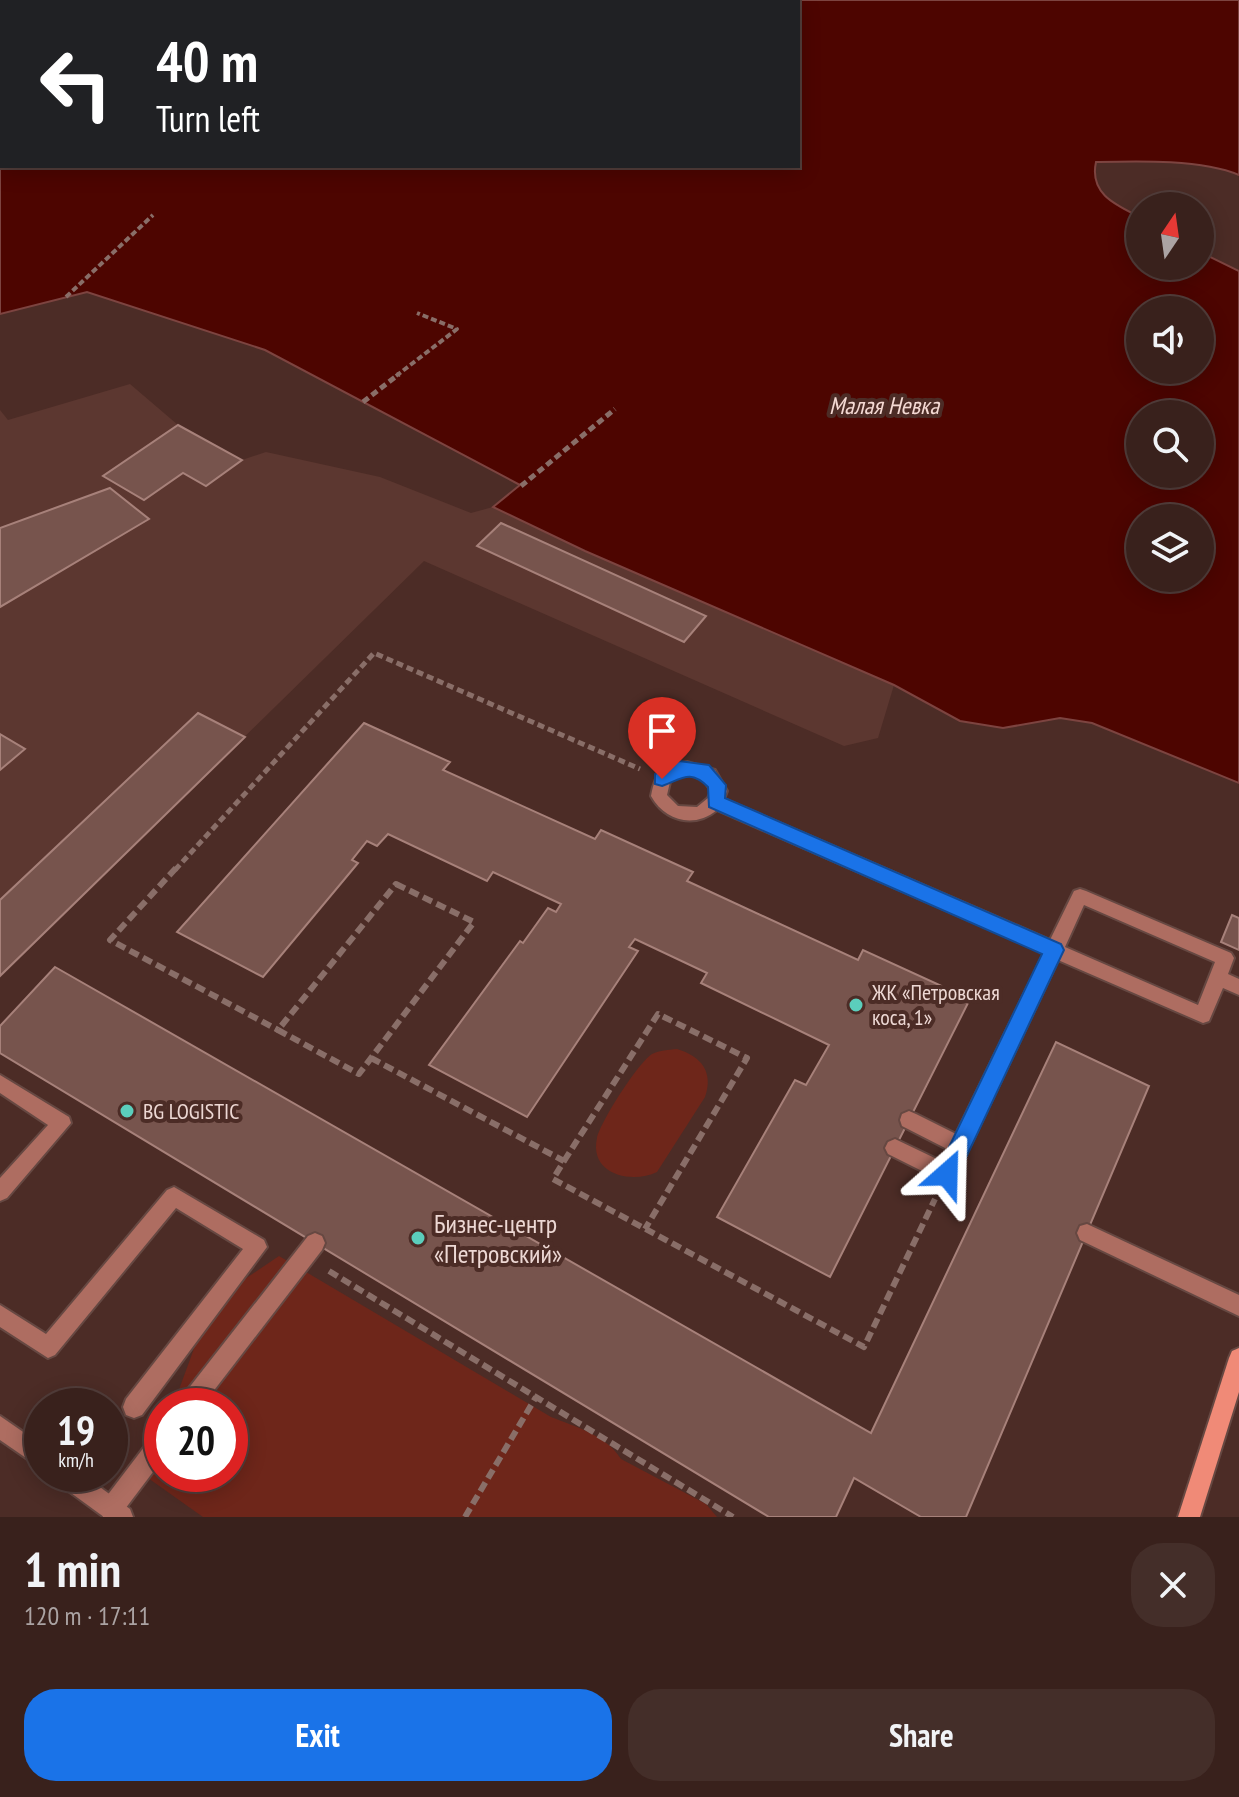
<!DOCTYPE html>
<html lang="en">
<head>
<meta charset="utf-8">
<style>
	body { margin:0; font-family:"PT Sans Narrow",sans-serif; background:#442e29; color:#f1f3f6; height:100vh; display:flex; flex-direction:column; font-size:30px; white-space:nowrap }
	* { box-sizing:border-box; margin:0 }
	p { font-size:26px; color:#aba3a3 }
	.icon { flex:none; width:44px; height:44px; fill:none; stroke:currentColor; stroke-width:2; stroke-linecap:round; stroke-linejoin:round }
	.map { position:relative; height:1517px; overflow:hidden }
	.panel { display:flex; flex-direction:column; background:#39211c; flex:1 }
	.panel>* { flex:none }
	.guide { position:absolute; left:0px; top:0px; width:800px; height:168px; box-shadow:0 4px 20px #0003,0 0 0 2px #533e3b; background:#202124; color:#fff; overflow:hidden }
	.needle { width:52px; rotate:13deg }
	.fabs { position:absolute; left:1126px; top:192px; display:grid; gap:16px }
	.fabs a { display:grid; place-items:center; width:88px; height:88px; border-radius:50%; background:#39211c; box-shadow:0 4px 20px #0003,0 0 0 2px #533e3b; font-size:40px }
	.speed { position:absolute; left:24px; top:1388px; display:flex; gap:16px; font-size:40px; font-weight:700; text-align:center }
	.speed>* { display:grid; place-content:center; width:104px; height:104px; border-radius:50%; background:#39211c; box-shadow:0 4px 20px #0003,0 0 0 2px #533e3b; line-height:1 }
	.speed small { font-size:20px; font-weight:400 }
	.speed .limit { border:12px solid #d22; background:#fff; color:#111 }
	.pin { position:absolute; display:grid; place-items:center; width:68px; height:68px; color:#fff; margin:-82px -34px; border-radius:50% 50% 50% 0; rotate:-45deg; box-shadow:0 0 8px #0007 }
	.pin .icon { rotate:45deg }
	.me { position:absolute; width:88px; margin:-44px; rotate:25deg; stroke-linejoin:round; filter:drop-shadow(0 0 6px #0008) }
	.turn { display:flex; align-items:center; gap:28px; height:168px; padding:0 24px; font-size:36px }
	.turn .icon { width:104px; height:104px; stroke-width:2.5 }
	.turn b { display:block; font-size:56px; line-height:68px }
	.round { display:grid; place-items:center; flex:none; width:84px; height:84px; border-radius:32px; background:#442e29 }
	.headline { display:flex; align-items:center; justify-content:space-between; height:136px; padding:0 24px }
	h1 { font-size:48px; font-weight:700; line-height:60px }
	.primary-button { display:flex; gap:16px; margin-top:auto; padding:16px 24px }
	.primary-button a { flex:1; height:92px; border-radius:32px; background:#1a73e8; color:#fff; font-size:32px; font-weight:700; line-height:92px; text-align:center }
	.primary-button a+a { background:#442e29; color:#f1f3f6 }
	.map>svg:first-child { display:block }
</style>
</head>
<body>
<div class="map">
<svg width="1239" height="1517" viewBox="0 0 1239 1517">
	<rect width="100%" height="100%" fill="#4c2c26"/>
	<polygon fill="#5c3730" points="130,384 178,425 242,460 266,452 380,477 471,513 493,507 585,551 894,685 878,738 844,746 424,561 0,976 0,410 8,420"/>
	<g fill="#6e261a">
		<path d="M 677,1049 C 701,1056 714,1072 705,1097 L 657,1172 C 632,1184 589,1175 597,1138 C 601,1121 638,1063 652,1054 C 660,1050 668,1050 677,1049 Z"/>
		<path d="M 279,1256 L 551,1417 C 576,1427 606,1435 621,1459 L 706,1504 L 717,1517 L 203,1517 L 148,1478 L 144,1452 L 162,1424 L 162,1474 L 230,1474 L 230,1406 L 173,1406 L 211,1302 Z"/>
	</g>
	<path fill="#4d0500" stroke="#7d4440" stroke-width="2" fill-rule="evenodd" d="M 0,0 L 1239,0 L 1239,175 C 1202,159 1137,161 1096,162 C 1089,194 1116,205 1140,217 L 1140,266 L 1200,266 L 1200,252 L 1239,271 L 1239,783 L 1092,723 L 1060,718 L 1003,728 L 960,721 L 894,685 L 585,551 L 493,507 L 520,485 L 265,350 L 87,292 L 0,314 ZM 2,2 L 798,2 L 798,166 L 2,166 ZM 1140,310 L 1200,310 L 1200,370 L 1140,370 ZM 1140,414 L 1200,414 L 1200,474 L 1140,474 ZM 1140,518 L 1200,518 L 1200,578 L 1140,578 Z"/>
	<g fill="#77544d" stroke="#a7817a" stroke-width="2">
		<polygon points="178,425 242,460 206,486 183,473 144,500 103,476"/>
		<polygon points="110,488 149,519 0,607 0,528"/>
		<polygon points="501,523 706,616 684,642 477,546"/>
		<polygon points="198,713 245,737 0,976 0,900"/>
		<polygon points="364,723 450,762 443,770 595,839 601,830 693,872 687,881 858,960 863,950 970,999 830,1277 717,1217 795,1080 806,1085 829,1045 701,983 707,973 635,939 629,947 638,951 527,1117 429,1065 520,941 523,943 548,908 556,912 561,904 493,872 487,881 388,834 377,846 367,841 352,860 358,863 263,977 177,932"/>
		<polygon points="0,734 25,749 0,770"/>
		<polygon points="1232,915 1239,918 1239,950 1221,942"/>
		<polygon points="55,967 871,1433 1056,1042 1149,1086 966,1517 921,1517 854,1478 836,1517 769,1517 0,1053 0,1026"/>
	</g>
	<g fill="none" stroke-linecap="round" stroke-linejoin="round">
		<g stroke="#664842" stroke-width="4">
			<g id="lane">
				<path d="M 687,762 L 715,770 L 727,791 L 724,799 L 1050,940 L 1074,891 L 1080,889 L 1086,891 L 1231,953 L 1234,958 L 1228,974 L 1239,979 L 1239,995 L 1223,988 L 1209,1021 L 1203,1023 L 1058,960 L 954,1180 L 947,1183 L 940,1180 L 888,1154 L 885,1148 L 888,1142 L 895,1139 L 943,1162 L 949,1150 L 902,1126 L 900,1120 L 902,1114 L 909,1111 L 916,1114 L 956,1134 L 1044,953 L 717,810 C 694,829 665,821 651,796 C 656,770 662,767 687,762 ZM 687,774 L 703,779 L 711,791 L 708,798 L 697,807 L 678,806 L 667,795 L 670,782 L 678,776 ZM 1084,905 L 1215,962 L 1198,1005 L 1065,947 Z"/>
				<polygon points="0,1075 69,1117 71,1123 7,1198 0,1201 0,1178 48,1125 0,1093"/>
				<polygon points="174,1187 264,1240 267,1247 142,1415 134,1418 126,1415 123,1407 126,1399 243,1249 176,1208 55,1355 48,1358 0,1327 0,1305 46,1334 167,1190"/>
				<polygon points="1087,1224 1239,1295 1239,1316 1080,1240 1077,1233 1080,1226"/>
				<polygon points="315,1233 322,1236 325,1243 322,1250 202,1406 178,1406 181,1398 308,1236"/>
				<polygon points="162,1431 162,1460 119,1517 103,1517 100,1509 103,1501 154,1434"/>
			</g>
		</g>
		<g stroke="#664842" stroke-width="4">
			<g id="street">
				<polygon points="0,1416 42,1445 42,1469 0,1440"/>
				<polygon points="53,1474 82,1474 130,1509 133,1517 104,1517 56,1482"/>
			</g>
		</g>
		<g stroke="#664842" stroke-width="4">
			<polygon id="secondary" points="1239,1348 1239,1392 1200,1517 1178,1517 1229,1358 1232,1351"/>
		</g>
		<g stroke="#896e68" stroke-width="4" stroke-dasharray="6 3" stroke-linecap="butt">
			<polyline points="158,0 165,2"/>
			<polyline points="66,297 153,215"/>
			<polyline points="396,376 457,329 417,313"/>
		</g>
		<g stroke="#896e68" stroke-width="5" stroke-dasharray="7 4" stroke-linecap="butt">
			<polyline points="363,402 399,374"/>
			<polyline points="521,486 615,409"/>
			<polyline points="175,870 374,653 640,769"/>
		</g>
		<g stroke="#896e68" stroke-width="6" stroke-dasharray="10 5" stroke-linecap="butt">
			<polyline points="176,868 110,940 278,1030"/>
			<polygon points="396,884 474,922 359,1074 278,1030"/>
			<polyline points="371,1058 564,1161 553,1179 864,1347 935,1199"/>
			<polyline points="564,1161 658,1014 747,1058 645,1229"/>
			<polyline points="329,1271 733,1517"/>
			<polyline points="465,1517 536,1397"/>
		</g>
		<use href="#lane" fill="#ae6d61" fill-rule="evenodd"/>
		<use href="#street" fill="#ae6d61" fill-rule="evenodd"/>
		<use href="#secondary" fill="#f08a77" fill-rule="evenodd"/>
	</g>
	<path fill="#1a73e8" stroke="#114b97" stroke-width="2" d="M 679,761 L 709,765 L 726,785 L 725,798 L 1061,944 L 1064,950 L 955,1181 L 947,1184 L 939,1181 L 936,1174 L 1042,954 L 709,807 L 708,787 C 690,769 682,779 662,786 L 655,784 L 655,774 Z"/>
	<g fill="#5bcebc" stroke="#4c2c26" stroke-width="3">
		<circle cx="856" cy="1005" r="8"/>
		<circle cx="127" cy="1111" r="8"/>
		<circle cx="418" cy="1238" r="8"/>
	</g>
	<g text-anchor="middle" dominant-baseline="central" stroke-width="8" stroke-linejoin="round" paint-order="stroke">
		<g font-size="22" fill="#edd8d4" stroke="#4c2c26" text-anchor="start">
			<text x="872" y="992">ЖК «Петровская<tspan x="872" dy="25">коса, 1»</tspan></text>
			<text x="143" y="1111">BG LOGISTIC</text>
		</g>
		<g font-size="24" font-style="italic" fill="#f4d9d3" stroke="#4c2c26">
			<text x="884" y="405">Малая Невка</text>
		</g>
		<g font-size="26" fill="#edd8d4" stroke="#4c2c26" text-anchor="start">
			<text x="434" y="1223">Бизнес-центр<tspan x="434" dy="30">«Петровский»</tspan></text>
		</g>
	</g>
</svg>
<div class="fabs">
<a><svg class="needle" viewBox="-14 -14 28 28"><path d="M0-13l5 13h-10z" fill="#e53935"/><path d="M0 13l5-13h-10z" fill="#aba3a3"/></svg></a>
<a><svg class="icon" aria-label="sound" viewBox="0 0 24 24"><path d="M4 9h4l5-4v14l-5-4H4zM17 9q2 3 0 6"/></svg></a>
<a><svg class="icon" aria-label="search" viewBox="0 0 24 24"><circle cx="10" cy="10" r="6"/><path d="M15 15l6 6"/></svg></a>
<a><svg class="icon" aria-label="layers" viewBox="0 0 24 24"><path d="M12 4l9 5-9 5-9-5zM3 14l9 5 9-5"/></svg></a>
</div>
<div class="speed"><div>19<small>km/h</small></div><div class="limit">20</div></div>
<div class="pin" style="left:662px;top:779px;background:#d93025"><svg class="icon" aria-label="arrive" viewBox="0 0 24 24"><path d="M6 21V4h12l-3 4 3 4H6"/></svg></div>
<svg class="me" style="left:947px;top:1174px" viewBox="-20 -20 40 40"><path d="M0-17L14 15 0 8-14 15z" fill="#1a73e8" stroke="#fff" stroke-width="4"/></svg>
<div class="guide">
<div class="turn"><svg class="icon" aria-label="left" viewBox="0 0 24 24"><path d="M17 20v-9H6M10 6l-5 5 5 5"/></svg><div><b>40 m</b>Turn left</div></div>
</div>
</div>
<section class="panel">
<div class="headline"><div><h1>1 min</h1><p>120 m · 17:11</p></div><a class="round"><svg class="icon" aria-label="close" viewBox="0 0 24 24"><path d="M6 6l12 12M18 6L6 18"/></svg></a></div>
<div class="primary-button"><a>Exit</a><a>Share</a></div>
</section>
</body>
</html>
